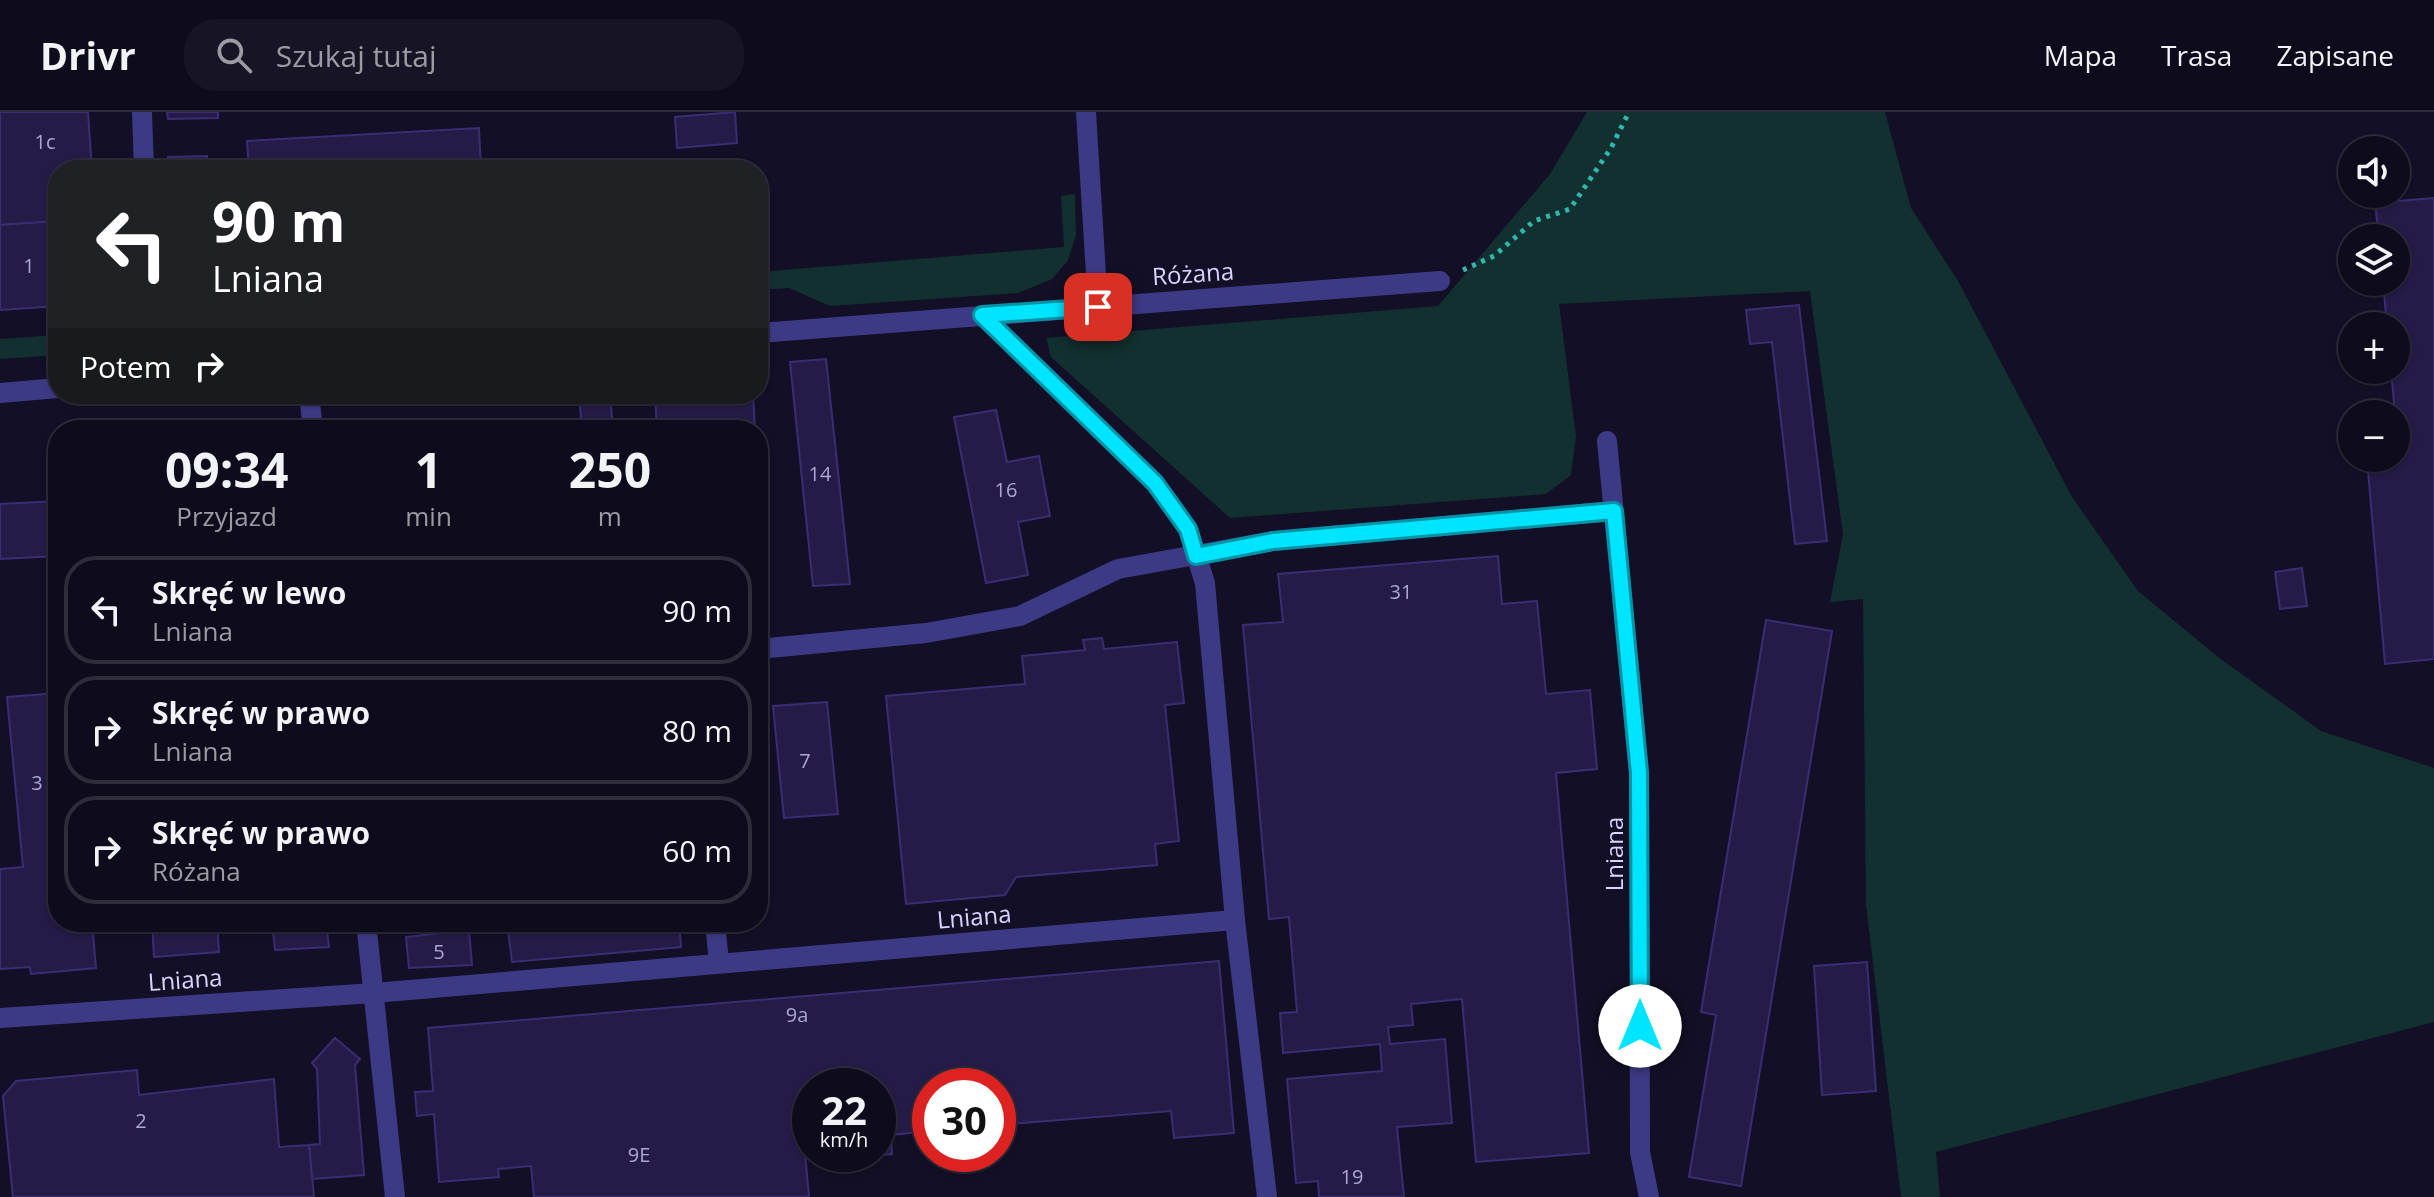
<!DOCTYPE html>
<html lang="pl">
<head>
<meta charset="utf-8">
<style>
	body { margin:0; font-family:"Open Sans",sans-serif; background:#171425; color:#f1f3f6; height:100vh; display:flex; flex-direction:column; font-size:30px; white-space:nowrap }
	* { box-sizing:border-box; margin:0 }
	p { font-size:26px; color:#9b9ba3 }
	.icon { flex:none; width:44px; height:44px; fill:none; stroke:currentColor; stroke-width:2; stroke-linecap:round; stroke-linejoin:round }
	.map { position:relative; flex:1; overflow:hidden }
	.side { position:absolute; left:48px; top:308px; width:720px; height:512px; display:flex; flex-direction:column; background:#0e0b1c; border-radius:32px; box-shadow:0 2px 6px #0004,0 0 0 2px #2e2b3b }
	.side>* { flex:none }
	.hud { position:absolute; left:48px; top:48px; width:720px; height:244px; border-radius:32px; box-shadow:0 2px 6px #0004,0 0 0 2px #2e2b3b; background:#202124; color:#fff; overflow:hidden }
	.fabs { position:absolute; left:2338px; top:24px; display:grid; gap:16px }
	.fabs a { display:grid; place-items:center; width:72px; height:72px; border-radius:50%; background:#0e0b1c; box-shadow:0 2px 6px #0004,0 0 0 2px #2e2b3b; font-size:40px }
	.speed { position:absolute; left:792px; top:956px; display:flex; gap:16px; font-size:40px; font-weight:700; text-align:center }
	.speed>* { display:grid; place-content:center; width:104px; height:104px; border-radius:50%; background:#0e0b1c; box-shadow:0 2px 6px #0004,0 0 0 2px #2e2b3b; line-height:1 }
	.speed small { font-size:20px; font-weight:400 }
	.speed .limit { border:12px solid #d22; background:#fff; color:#111 }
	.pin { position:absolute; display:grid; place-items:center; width:68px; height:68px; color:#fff; margin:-34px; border-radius:16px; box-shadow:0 4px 12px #0006 }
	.me { position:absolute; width:88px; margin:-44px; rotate:0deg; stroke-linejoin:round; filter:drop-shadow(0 0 6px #0008) }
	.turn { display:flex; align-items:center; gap:28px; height:168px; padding:0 32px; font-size:36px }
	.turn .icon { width:104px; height:104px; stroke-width:2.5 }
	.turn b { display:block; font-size:56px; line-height:68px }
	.then { display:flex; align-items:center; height:76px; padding:0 32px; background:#0003; gap:16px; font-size:30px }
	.eta { display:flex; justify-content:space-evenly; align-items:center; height:136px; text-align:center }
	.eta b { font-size:48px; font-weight:700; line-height:56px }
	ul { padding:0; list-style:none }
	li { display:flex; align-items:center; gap:24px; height:108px; margin:0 16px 12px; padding:0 16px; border:4px solid #2e2b3b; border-radius:32px }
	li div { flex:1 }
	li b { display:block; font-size:30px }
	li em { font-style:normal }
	header { display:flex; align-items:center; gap:48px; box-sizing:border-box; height:112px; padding:0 40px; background:#0e0b1c; border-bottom:2px solid #2e2b3b }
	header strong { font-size:38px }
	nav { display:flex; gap:44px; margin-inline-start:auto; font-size:28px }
	.search { width:560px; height:72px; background:#171425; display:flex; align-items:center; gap:20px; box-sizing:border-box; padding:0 28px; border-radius:32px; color:#9b9ba3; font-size:30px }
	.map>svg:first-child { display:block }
</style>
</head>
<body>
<header>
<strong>Drivr</strong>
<div class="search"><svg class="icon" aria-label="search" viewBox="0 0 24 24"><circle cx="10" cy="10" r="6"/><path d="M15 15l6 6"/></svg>Szukaj tutaj</div>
<nav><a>Mapa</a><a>Trasa</a><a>Zapisane</a></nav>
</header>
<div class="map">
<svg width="2434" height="1085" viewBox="0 0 2434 1085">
	<rect width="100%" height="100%" fill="#130f26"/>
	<g fill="#12302f">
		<polygon points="1587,0 1885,0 1911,96 1958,169 2072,385 2138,479 2218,545 2321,619 2434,656 2434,910 1936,1040 1940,1085 1901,1085 1866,793 1863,487 1830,490 1843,422 1810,179 1559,192 1576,324 1571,363 1546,382 1230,406 1051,245 1046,226 1438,194 1550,62"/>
		<polygon points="1075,82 1076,123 1068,148 1052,167 1018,181 830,194 789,176 758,178 758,160 1064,135 1061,84"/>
		<polygon points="58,223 58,243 0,247 0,227"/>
	</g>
	<g fill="#241b47" stroke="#3b2d73" stroke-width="2">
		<polygon points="0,0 88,0 92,58 58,58 58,109 0,113"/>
		<polygon points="167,0 218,0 218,6 168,7"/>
		<polygon points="735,0 737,31 677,36 675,5"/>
		<polygon points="479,16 481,58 249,58 247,29"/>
		<polygon points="207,44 207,58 169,58 168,45"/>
		<polygon points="2434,86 2434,547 2385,552 2367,348 2399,345 2391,258 2396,258 2396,214 2387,214 2383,170 2396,170 2396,126 2379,126 2375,91"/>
		<polygon points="58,109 58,194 0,198 0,113"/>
		<polygon points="1799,193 1827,429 1795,432 1772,230 1750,232 1746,198"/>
		<polygon points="826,247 850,472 813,474 790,250"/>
		<polygon points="579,282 610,282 613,318 582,318"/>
		<polygon points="655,282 753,282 755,318 657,318"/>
		<polygon points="996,298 1007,350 1039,344 1050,404 1018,410 1028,463 986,471 954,305"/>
		<polygon points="758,359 766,489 758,490"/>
		<polygon points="58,389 58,444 0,447 0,392"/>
		<polygon points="1498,444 1502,492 1537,489 1546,582 1590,578 1597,657 1556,661 1589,1041 1476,1050 1462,887 1411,892 1413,913 1388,915 1390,932 1445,927 1452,1011 1397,1015 1404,1085 1319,1085 1318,1069 1296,1071 1287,967 1382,959 1380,932 1283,941 1280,901 1297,900 1289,805 1269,807 1243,513 1283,510 1278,462"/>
		<polygon points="2302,456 2307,494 2280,497 2275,460"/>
		<polygon points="1766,508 1832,519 1741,1074 1689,1065 1716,903 1701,900"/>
		<polygon points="1102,526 1104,537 1177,530 1184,591 1165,593 1179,729 1155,732 1157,753 1016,765 1005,783 906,792 886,584 1025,572 1022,544 1085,538 1083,528"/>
		<polygon points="58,581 58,810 92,810 96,856 31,862 30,855 0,857 0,757 23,755 7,585"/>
		<polygon points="827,590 838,702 784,706 773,594"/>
		<polygon points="152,810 217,810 219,840 154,845"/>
		<polygon points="272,810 326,810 329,835 275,838"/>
		<polygon points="507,810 679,810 681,835 512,850"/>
		<polygon points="469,818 472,853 409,856 406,825"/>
		<polygon points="1219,849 1234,1021 1174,1026 1171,999 998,1013 998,974 930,974 930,1019 891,1023 892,1042 826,1048 825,1042 878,1042 878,974 810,974 810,1028 804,1029 809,1085 534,1085 531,1054 498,1057 499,1065 439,1070 434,1002 417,1004 415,980 433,979 428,916"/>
		<polygon points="1867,850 1876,979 1822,983 1814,854"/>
		<polygon points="335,926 360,947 355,953 364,1063 312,1067 309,1033 320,1032 317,957 312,951"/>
		<polygon points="137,958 139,983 274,967 279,1035 309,1033 314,1085 13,1085 3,984 16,969"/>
	</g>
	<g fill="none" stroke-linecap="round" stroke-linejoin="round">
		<polyline stroke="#2fb8b0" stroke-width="5" stroke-dasharray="4 6" stroke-linecap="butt" points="1463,158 1494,144 1534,109 1570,97 1611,36 1629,0"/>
		<g stroke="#3d3a85" stroke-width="20">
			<polyline points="142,0 144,58"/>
			<polyline points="1086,0 1098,195"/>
			<polyline points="982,203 1155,371 1188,417 1205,471 1235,808 1267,1085"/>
			<polyline points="758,221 1440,169"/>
			<polyline points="0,281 58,276"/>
			<polyline points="309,282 313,318"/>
			<polyline points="1607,329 1639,661 1640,1040 1649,1085"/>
			<polyline points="758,537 926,521 1020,504 1118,457 1273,429 1614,399"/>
			<polyline points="366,810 395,1085"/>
			<polyline points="715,810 719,851"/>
			<polyline points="0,906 374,881 1235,808"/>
		</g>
	</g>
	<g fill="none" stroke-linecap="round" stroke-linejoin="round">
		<g stroke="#0095a6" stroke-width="20">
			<polyline id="route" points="1098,195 982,203 1155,371 1188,417 1196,444 1273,429 1614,399 1639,661 1640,914"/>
		</g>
		<use href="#route" stroke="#00e5ff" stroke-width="14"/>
	</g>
	<g text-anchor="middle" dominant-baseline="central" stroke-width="7" stroke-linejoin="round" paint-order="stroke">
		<g font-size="20" fill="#aca6d1">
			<text x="45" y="29">1c</text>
			<text x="29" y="153">1</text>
			<text x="820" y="361">14</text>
			<text x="1006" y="377">16</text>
			<text x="1401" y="479">31</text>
			<text x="805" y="648">7</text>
			<text x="37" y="670">3</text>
			<text x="439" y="839">5</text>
			<text x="797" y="902">9a</text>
			<text x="141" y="1008">2</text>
			<text x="639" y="1042">9E</text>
			<text x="1352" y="1064">19</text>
		</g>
		<g font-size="24" fill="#d9d4ff" stroke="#130f26">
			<text transform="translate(1193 161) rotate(-4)">Różana</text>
			<text transform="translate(1613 742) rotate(-90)">Lniana</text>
			<text transform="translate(974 804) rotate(-5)">Lniana</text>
			<text transform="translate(185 867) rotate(-4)">Lniana</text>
		</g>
	</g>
</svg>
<div class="fabs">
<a><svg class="icon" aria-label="sound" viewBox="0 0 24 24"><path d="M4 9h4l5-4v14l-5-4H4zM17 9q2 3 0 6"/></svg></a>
<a><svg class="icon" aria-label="layers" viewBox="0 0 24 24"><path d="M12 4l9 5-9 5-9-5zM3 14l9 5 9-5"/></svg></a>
<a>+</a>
<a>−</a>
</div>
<div class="speed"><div>22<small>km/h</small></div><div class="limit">30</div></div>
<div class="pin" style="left:1098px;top:195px;background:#d93025"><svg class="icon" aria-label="arrive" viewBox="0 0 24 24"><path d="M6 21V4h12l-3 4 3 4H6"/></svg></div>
<svg class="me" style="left:1640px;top:914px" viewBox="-20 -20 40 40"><circle r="19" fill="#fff"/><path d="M0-13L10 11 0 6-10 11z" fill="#00e5ff"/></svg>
<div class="hud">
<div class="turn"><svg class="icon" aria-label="left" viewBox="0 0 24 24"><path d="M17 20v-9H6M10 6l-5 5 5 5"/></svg><div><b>90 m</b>Lniana</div></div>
<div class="then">Potem<svg class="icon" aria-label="right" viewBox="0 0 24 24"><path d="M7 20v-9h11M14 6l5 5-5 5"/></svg></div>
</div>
<section class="side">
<div class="eta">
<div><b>09:34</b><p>Przyjazd</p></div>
<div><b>1</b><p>min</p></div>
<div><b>250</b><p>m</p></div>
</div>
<ul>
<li><svg class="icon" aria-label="left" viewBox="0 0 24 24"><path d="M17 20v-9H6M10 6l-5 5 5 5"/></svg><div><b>Skręć w lewo</b><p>Lniana</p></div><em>90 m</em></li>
<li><svg class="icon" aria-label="right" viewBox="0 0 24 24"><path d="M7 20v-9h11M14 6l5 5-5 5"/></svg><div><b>Skręć w prawo</b><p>Lniana</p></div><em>80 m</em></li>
<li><svg class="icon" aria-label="right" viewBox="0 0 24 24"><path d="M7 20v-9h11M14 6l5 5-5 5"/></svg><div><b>Skręć w prawo</b><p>Różana</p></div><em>60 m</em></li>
</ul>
</section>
</div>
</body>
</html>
